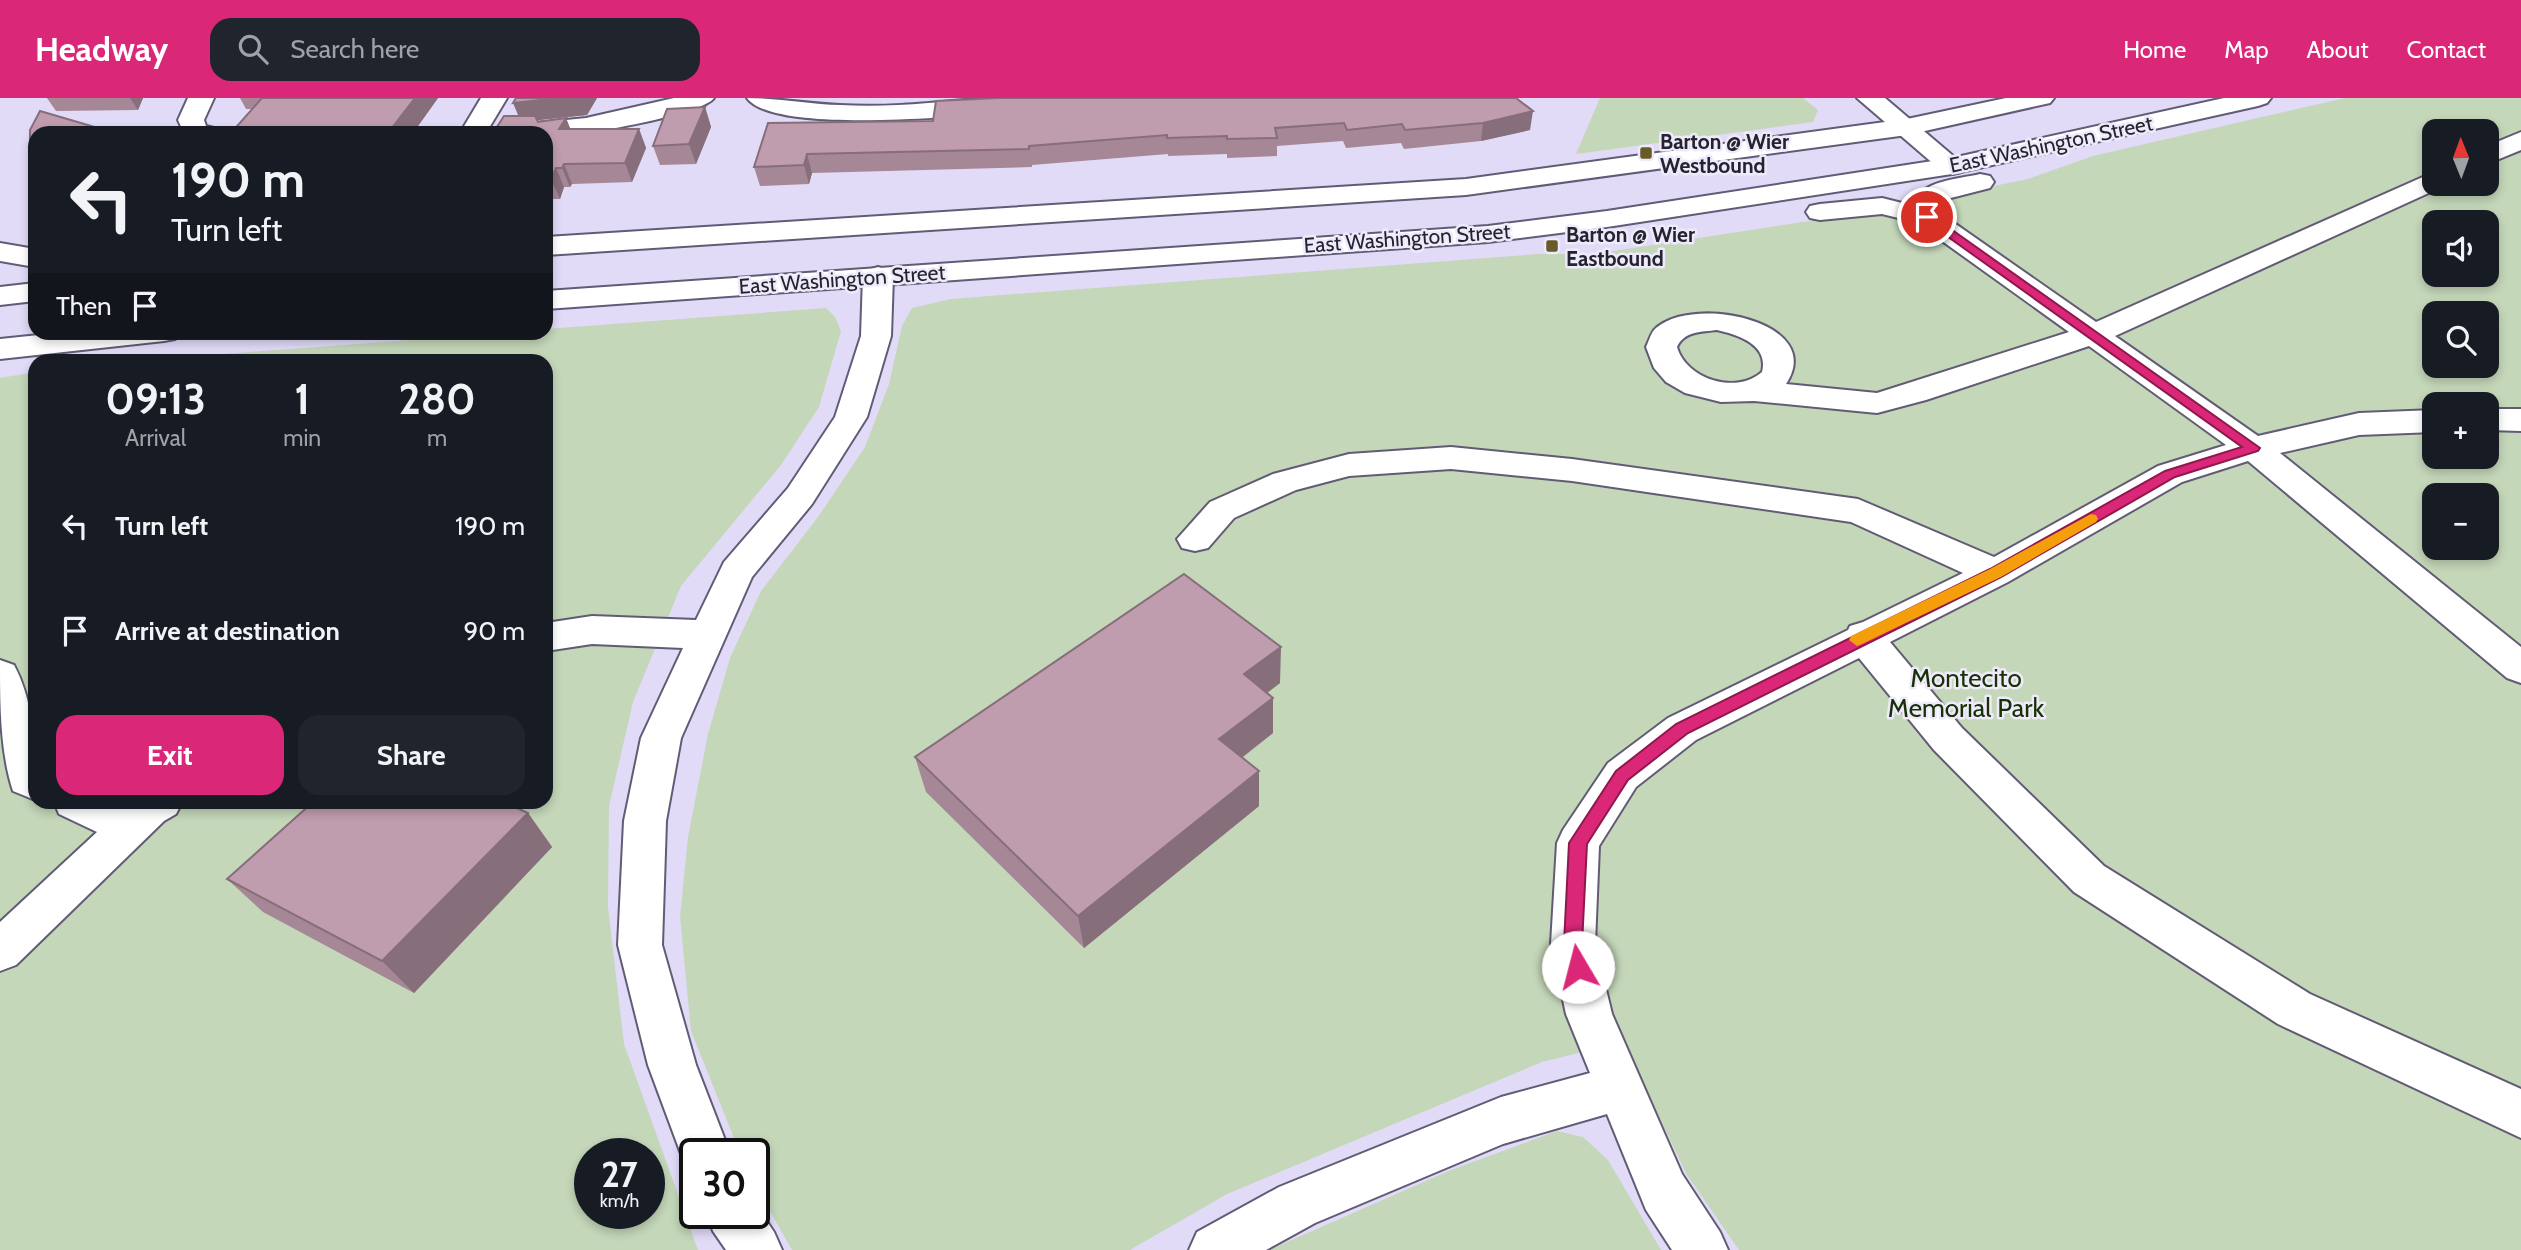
<!DOCTYPE html>
<html lang="en">
<head>
<meta charset="utf-8">
<style>
	body { margin:0; font-family:Cabin,sans-serif; background:#20242c; color:#f1f3f6; height:100vh; display:flex; flex-direction:column; font-size:26px; white-space:nowrap }
	* { box-sizing:border-box; margin:0 }
	p { font-size:23px; color:#9ea1a6 }
	.icon { flex:none; width:38px; height:38px; fill:none; stroke:currentColor; stroke-width:2; stroke-linecap:round; stroke-linejoin:round }
	.map { position:relative; flex:1; overflow:hidden }
	.side { position:absolute; left:28px; top:256px; width:525px; height:455px; display:flex; flex-direction:column; background:#171b24; border-radius:21px; box-shadow:0 4px 10px #0003 }
	.side>* { flex:none }
	.guide { position:absolute; left:28px; top:28px; width:525px; height:214px; border-radius:21px; box-shadow:0 4px 10px #0003; background:#171b24; color:#f1f3f6; overflow:hidden }
	.needle { width:46px; rotate:359deg }
	.fabs { position:absolute; left:2422px; top:21px; display:grid; gap:14px }
	.fabs a { display:grid; place-items:center; width:77px; height:77px; border-radius:14px; background:#171b24; box-shadow:0 4px 10px #0003; font-size:35px }
	.speed { position:absolute; left:574px; top:1040px; display:flex; gap:14px; font-size:35px; font-weight:700; text-align:center }
	.speed>* { display:grid; place-content:center; width:91px; height:91px; border-radius:50%; background:#171b24; box-shadow:0 4px 10px #0003; line-height:1 }
	.speed small { font-size:18px; font-weight:400 }
	.speed .limit { border:4px solid #111; border-radius:10px; background:#fff; color:#111 }
	.pin { position:absolute; display:grid; place-items:center; width:60px; height:60px; color:#fff; margin:-30px; border:4px solid #fff; border-radius:50%; box-shadow:0 2px 7px #0007 }
	.me { position:absolute; width:77px; margin:-38px; rotate:352deg; stroke-linejoin:round; filter:drop-shadow(0 0 5px #0008) }
	.turn { display:flex; align-items:center; gap:24px; height:147px; padding:0 28px; font-size:32px }
	.turn .icon { width:91px; height:91px; stroke-width:2.5 }
	.turn b { display:block; font-size:49px; line-height:60px }
	.then { display:flex; align-items:center; height:66px; padding:0 28px; background:#0003; gap:14px; font-size:26px }
	.eta { display:flex; justify-content:space-evenly; align-items:center; height:119px; text-align:center }
	.eta b { font-size:42px; font-weight:800; line-height:49px }
	.button { display:flex; gap:14px; margin-top:auto; padding:14px 28px }
	.button a { flex:1; height:80px; border-radius:21px; background:#db2777; color:#fff; font-size:28px; font-weight:800; line-height:80px; text-align:center }
	.button a+a { background:#20242c; color:#f1f3f6 }
	ul { padding:0; list-style:none }
	li { display:flex; align-items:center; gap:21px; height:105px; padding:0 28px }
	li div { flex:1 }
	li b { display:block; font-size:26px }
	li em { font-style:normal }
	header { display:flex; align-items:center; gap:42px; box-sizing:border-box; height:98px; padding:0 35px; background:#db2777; color:#fff }
	header strong { font-size:33px }
	nav { display:flex; gap:38px; margin-inline-start:auto; font-size:24px }
	.search { width:490px; height:63px; background:#20242c; display:flex; align-items:center; gap:18px; box-sizing:border-box; padding:0 24px; border-radius:21px; color:#9ea1a6; font-size:26px }
	.map>svg:first-child { display:block }
</style>
</head>
<body>
<header>
<strong>Headway</strong>
<div class="search"><svg class="icon" aria-label="search" viewBox="0 0 24 24"><circle cx="10" cy="10" r="6"/><path d="M15 15l6 6"/></svg>Search here</div>
<nav><a>Home</a><a>Map</a><a>About</a><a>Contact</a></nav>
</header>
<div class="map">
<svg width="2521" height="1152" viewBox="0 0 2521 1152">
	<rect width="100%" height="100%" fill="#e1dbf8"/>
	<g fill="#c4d7b9" fill-rule="evenodd">
		<polygon points="1600,0 1803,0 1818,12 1813,24 1576,56"/>
		<path d="M 2345,0 L 2521,0 L 2521,1152 L 1739,1152 L 1687,1077 L 1623,944 L 1542,964 L 1227,1096 L 1130,1152 L 792,1152 L 754,1085 L 754,1055 L 740,1055 L 691,933 L 680,819 L 688,739 L 708,636 L 730,560 L 761,493 L 818,419 L 865,349 L 889,286 L 902,228 L 912,210 L 951,201 L 1538,156 L 1594,156 L 1862,115 L 2028,81 L 2093,58 ZM 2434,33 L 2487,33 L 2487,86 L 2434,86 ZM 2434,124 L 2487,124 L 2487,177 L 2434,177 ZM 2434,215 L 2487,215 L 2487,268 L 2434,268 ZM 2434,306 L 2487,306 L 2487,359 L 2434,359 ZM 2434,397 L 2487,397 L 2487,450 L 2434,450 Z"/>
		<path d="M 826,210 L 835,219 L 841,233 L 819,309 L 781,367 L 681,488 L 633,604 L 609,708 L 608,809 L 624,946 L 698,1152 L 0,1152 L 0,280 L 35,274 L 35,704 L 546,704 L 546,262 L 142,262 L 504,235 L 546,234 L 546,231 ZM 590,1055 L 649,1055 L 649,1115 L 590,1115 Z"/>
		<polygon points="1557,1033 1583,1039 1608,1062 1661,1152 1269,1152 1451,1072"/>
	</g>
	<g fill="none" stroke-linecap="round" stroke-linejoin="round">
		<g stroke="#615b75" stroke-width="4">
			<g id="minor">
				<polygon points="188,0 214,0 204,22 206,28 214,30 218,35 184,35 178,22"/>
				<polygon points="481,0 507,0 486,35 460,35"/>
				<path d="M 674,0 L 714,0 C 701,18 573,38 546,41 L 546,35 L 503,35 L 507,30 L 516,27 L 586,20 Z"/>
				<path d="M 747,0 C 779,0 809,6 840,7 C 889,10 939,4 988,0 L 997,3 L 1001,8 L 997,13 L 988,16 C 946,19 772,35 747,0 Z"/>
				<polygon points="2521,34 2521,52 2487,66 2487,48"/>
				<path d="M 2434,74 L 2434,86 L 2445,86 L 2444,88 L 2115,238 L 2258,338 L 2359,315 L 2434,312 L 2434,334 L 2359,337 L 2280,355 L 2521,549 L 2521,585 L 2507,580 L 2248,363 L 2182,384 L 2008,484 L 1890,544 L 1962,630 L 2104,768 L 2310,896 L 2521,991 L 2521,1040 L 2278,926 L 2074,794 L 1934,652 L 1859,560 L 1696,642 L 1636,689 L 1599,748 L 1595,846 L 1612,916 L 1682,1076 L 1720,1134 L 1728,1152 L 1672,1152 L 1646,1112 L 1607,1016 L 1503,1046 L 1315,1125 L 1266,1152 L 1189,1152 L 1197,1134 L 1279,1089 L 1501,999 L 1590,975 L 1566,916 L 1551,846 L 1557,745 L 1563,732 L 1608,665 L 1668,620 L 1848,532 L 1850,528 L 1863,524 L 1963,475 L 1851,424 L 1572,383 L 1451,371 L 1349,378 L 1296,392 L 1234,420 L 1208,450 L 1195,453 L 1182,450 L 1177,441 L 1210,404 L 1273,376 L 1349,356 L 1451,349 L 1572,361 L 1858,401 L 1994,459 L 2158,368 L 2226,347 L 2089,248 L 1926,302 L 1877,315 L 1754,303 L 1721,304 L 1685,295 L 1666,284 L 1654,270 L 1646,249 C 1649,243 1651,234 1656,230 C 1694,196 1827,224 1786,286 L 1877,295 L 2069,234 L 1917,125 L 1913,119 L 1917,113 L 1927,111 L 1937,113 L 2096,224 ZM 1717,232 C 1739,237 1769,247 1762,274 C 1736,297 1686,281 1677,249 C 1684,233 1702,234 1717,232 Z"/>
				<polygon points="878,169 888,172 893,178 891,238 867,319 812,406 752,479 681,640 666,723 662,847 696,967 730,1055 695,1055 695,1075 687,1072 648,967 618,847 624,723 641,640 683,550 592,546 546,553 546,525 592,518 696,522 724,464 788,390 835,319 861,238 863,178 868,172"/>
				<polygon points="2487,311 2521,311 2521,333 2487,332"/>
				<path d="M 0,562 L 14,567 C 36,608 35,656 35,702 L 13,693 C 0,654 0,605 0,562 Z"/>
				<polygon points="54,704 114,704 124,708 129,704 182,704 176,716 164,723 16,867 0,873 0,824 97,734 59,716"/>
				<polygon points="754,1104 774,1134 782,1152 726,1152 713,1133 706,1115 754,1115"/>
			</g>
		</g>
		<g stroke="#615b75" stroke-width="4">
			<polygon id="tertiary" points="1857,0 1885,0 1965,68 1961,74 1952,76 1943,74"/>
		</g>
		<g stroke="#615b75" stroke-width="4">
			<polygon id="secondary" points="0,145 35,151 35,169 0,163"/>
		</g>
		<g stroke="#615b75" stroke-width="4">
			<g id="primary">
				<polygon points="2006,0 2054,0 2050,5 1907,37 1466,97 546,157 546,139 1466,81 1907,21"/>
				<polygon points="2224,0 2271,0 2267,5 2258,8 1952,76 1607,129 1488,144 546,211 546,193 1488,128 1607,113 1952,60"/>
				<path d="M 1980,76 L 1990,78 L 1994,84 L 1990,90 L 1943,102 L 1941,119 L 1937,125 L 1927,127 L 1882,116 L 1820,122 L 1810,120 L 1806,114 L 1810,108 L 1820,106 L 1882,100 L 1914,108 C 1918,82 1960,81 1980,76 Z"/>
				<polygon points="35,185 35,203 0,207 0,189"/>
				<polygon points="68,234 179,234 175,241 164,243 0,261 0,241"/>
			</g>
		</g>
		<use href="#minor" fill="#fff" fill-rule="evenodd"/>
		<use href="#tertiary" fill="#fff" fill-rule="evenodd"/>
		<use href="#secondary" fill="#fff" fill-rule="evenodd"/>
		<use href="#primary" fill="#fff" fill-rule="evenodd"/>
	</g>
	<g fill="#a58796">
		<polygon points="47,0 143,0 138,12 56,13"/>
		<polygon points="240,0 438,0 413,35 252,11 246,11"/>
		<polygon points="516,0 597,0 587,17 537,22 538,24 566,20 570,31 639,31 646,50 632,84 572,86 570,89 564,89 560,101 546,101 546,35 519,18"/>
		<polygon points="1516,0 1530,32 1481,43 1404,51 1401,45 1346,50 1343,43 1277,48 1277,58 1227,60 1227,56 1168,58 1168,56 1032,67 1032,69 812,75 809,86 760,88 754,69 933,23"/>
		<polygon points="705,9 711,29 696,66 660,67 653,48"/>
		<polygon points="1280,585 1267,595 1273,635 1242,660 1259,673 1259,708 1084,850 926,694 915,659"/>
		<polygon points="528,715 552,749 414,895 263,814 227,781"/>
	</g>
	<g fill="#866e7a">
		<polygon points="130,0 143,0 138,12"/>
		<polygon points="415,0 438,0 413,35 388,35"/>
		<polygon points="558,0 597,0 587,17 521,24 513,5"/>
		<polygon points="705,9 711,29 696,66 689,46"/>
		<polygon points="1533,13 1530,32 1481,43 1483,25"/>
		<polygon points="566,20 574,40 559,31"/>
		<polygon points="639,31 646,50 632,84 625,65"/>
		<polygon points="807,56 812,75 809,86 804,67"/>
		<polygon points="564,66 572,86 570,89 562,70"/>
		<polygon points="556,70 564,89 560,101 551,81"/>
		<polygon points="1281,549 1280,585 1244,612 1244,576"/>
		<polygon points="1273,600 1273,635 1220,676 1219,641"/>
		<polygon points="1259,673 1259,708 1084,850 1078,818"/>
		<polygon points="528,715 552,749 414,895 382,863"/>
	</g>
	<g fill="#c09dae" stroke="#866e7a" stroke-width="2">
		<polygon points="262,0 415,0 388,35 231,35"/>
		<polygon points="516,0 558,0 513,5"/>
		<polygon points="998,0 1516,0 1533,13 1483,25 1405,32 1402,26 1347,32 1344,25 1275,30 1277,40 1227,41 1227,38 1167,40 1167,37 1029,48 1029,51 807,56 804,67 754,69 768,25 933,23 936,3"/>
		<polygon points="705,9 689,46 653,48 667,11"/>
		<polygon points="40,13 115,35 35,35 35,58 30,55 30,32"/>
		<polygon points="504,18 535,18 538,24 566,20 559,31 639,31 625,65 564,66 562,70 556,70 551,81 546,81 546,35 493,35"/>
		<polygon points="1184,476 1281,549 1244,576 1273,600 1219,641 1259,673 1078,818 915,659"/>
		<polygon points="313,704 504,704 528,715 382,863 227,781"/>
	</g>
	<polygon fill="#db2777" stroke="#8e194d" stroke-width="2" points="1923,117 1931,117 2260,350 2258,353 2175,379 2001,479 1688,635 1628,682 1587,746 1582,846 1588,869 1585,875 1578,878 1572,875 1564,846 1569,745 1616,673 1676,626 1990,471 2165,373 2242,349 1923,121"/>
	<polygon fill="#f59e0b" points="2091,416 2096,417 2098,421 2096,424 2001,479 1862,546 1857,548 1849,542 1851,538 1990,471"/>
	<g fill="#675b28" stroke="#eeeafc" stroke-width="2.5">
		<rect x="1639" y="48" width="14" height="14" rx="3.5"/>
		<rect x="1545" y="141" width="14" height="14" rx="3.5"/>
	</g>
	<g text-anchor="middle" dominant-baseline="central" stroke-width="5" stroke-linejoin="round" paint-order="stroke">
		<g font-size="21" font-weight="bold" fill="#25232d" stroke="#eeeafc" text-anchor="start">
			<text x="1660" y="43">Barton @ Wier<tspan x="1660" dy="24">Westbound</tspan></text>
			<text x="1566" y="136">Barton @ Wier<tspan x="1566" dy="24">Eastbound</tspan></text>
		</g>
		<g font-size="21" fill="#25232d" stroke="#eeeafc">
			<text transform="translate(2051 46) rotate(-12)">East Washington Street</text>
			<text transform="translate(1407 140) rotate(-4)">East Washington Street</text>
			<text transform="translate(842 181) rotate(-4)">East Washington Street</text>
		</g>
		<g font-size="26" fill="#173102" stroke="#eeeafc">
			<text x="1966" y="580">Montecito<tspan x="1966" dy="30">Memorial Park</tspan></text>
		</g>
	</g>
</svg>
<div class="fabs">
<a><svg class="needle" viewBox="-14 -14 28 28"><path d="M0-13l5 13h-10z" fill="#e53935"/><path d="M0 13l5-13h-10z" fill="#9ea1a6"/></svg></a>
<a><svg class="icon" aria-label="sound" viewBox="0 0 24 24"><path d="M4 9h4l5-4v14l-5-4H4zM17 9q2 3 0 6"/></svg></a>
<a><svg class="icon" aria-label="search" viewBox="0 0 24 24"><circle cx="10" cy="10" r="6"/><path d="M15 15l6 6"/></svg></a>
<a>+</a>
<a>−</a>
</div>
<div class="speed"><div>27<small>km/h</small></div><div class="limit">30</div></div>
<div class="pin" style="left:1927px;top:119px;background:#d93025"><svg class="icon" aria-label="arrive" viewBox="0 0 24 24"><path d="M6 21V4h12l-3 4 3 4H6"/></svg></div>
<svg class="me" style="left:1578px;top:869px" viewBox="-20 -20 40 40"><circle r="19" fill="#fff"/><path d="M0-13L10 11 0 6-10 11z" fill="#db2777"/></svg>
<div class="guide">
<div class="turn"><svg class="icon" aria-label="left" viewBox="0 0 24 24"><path d="M17 20v-9H6M10 6l-5 5 5 5"/></svg><div><b>190 m</b>Turn left</div></div>
<div class="then">Then<svg class="icon" aria-label="arrive" viewBox="0 0 24 24"><path d="M6 21V4h12l-3 4 3 4H6"/></svg></div>
</div>
<section class="side">
<div class="eta">
<div><b>09:13</b><p>Arrival</p></div>
<div><b>1</b><p>min</p></div>
<div><b>280</b><p>m</p></div>
</div>
<ul>
<li><svg class="icon" aria-label="left" viewBox="0 0 24 24"><path d="M17 20v-9H6M10 6l-5 5 5 5"/></svg><div><b>Turn left</b></div><em>190 m</em></li>
<li><svg class="icon" aria-label="arrive" viewBox="0 0 24 24"><path d="M6 21V4h12l-3 4 3 4H6"/></svg><div><b>Arrive at destination</b></div><em>90 m</em></li>
</ul>
<div class="button"><a>Exit</a><a>Share</a></div>
</section>
</div>
</body>
</html>
